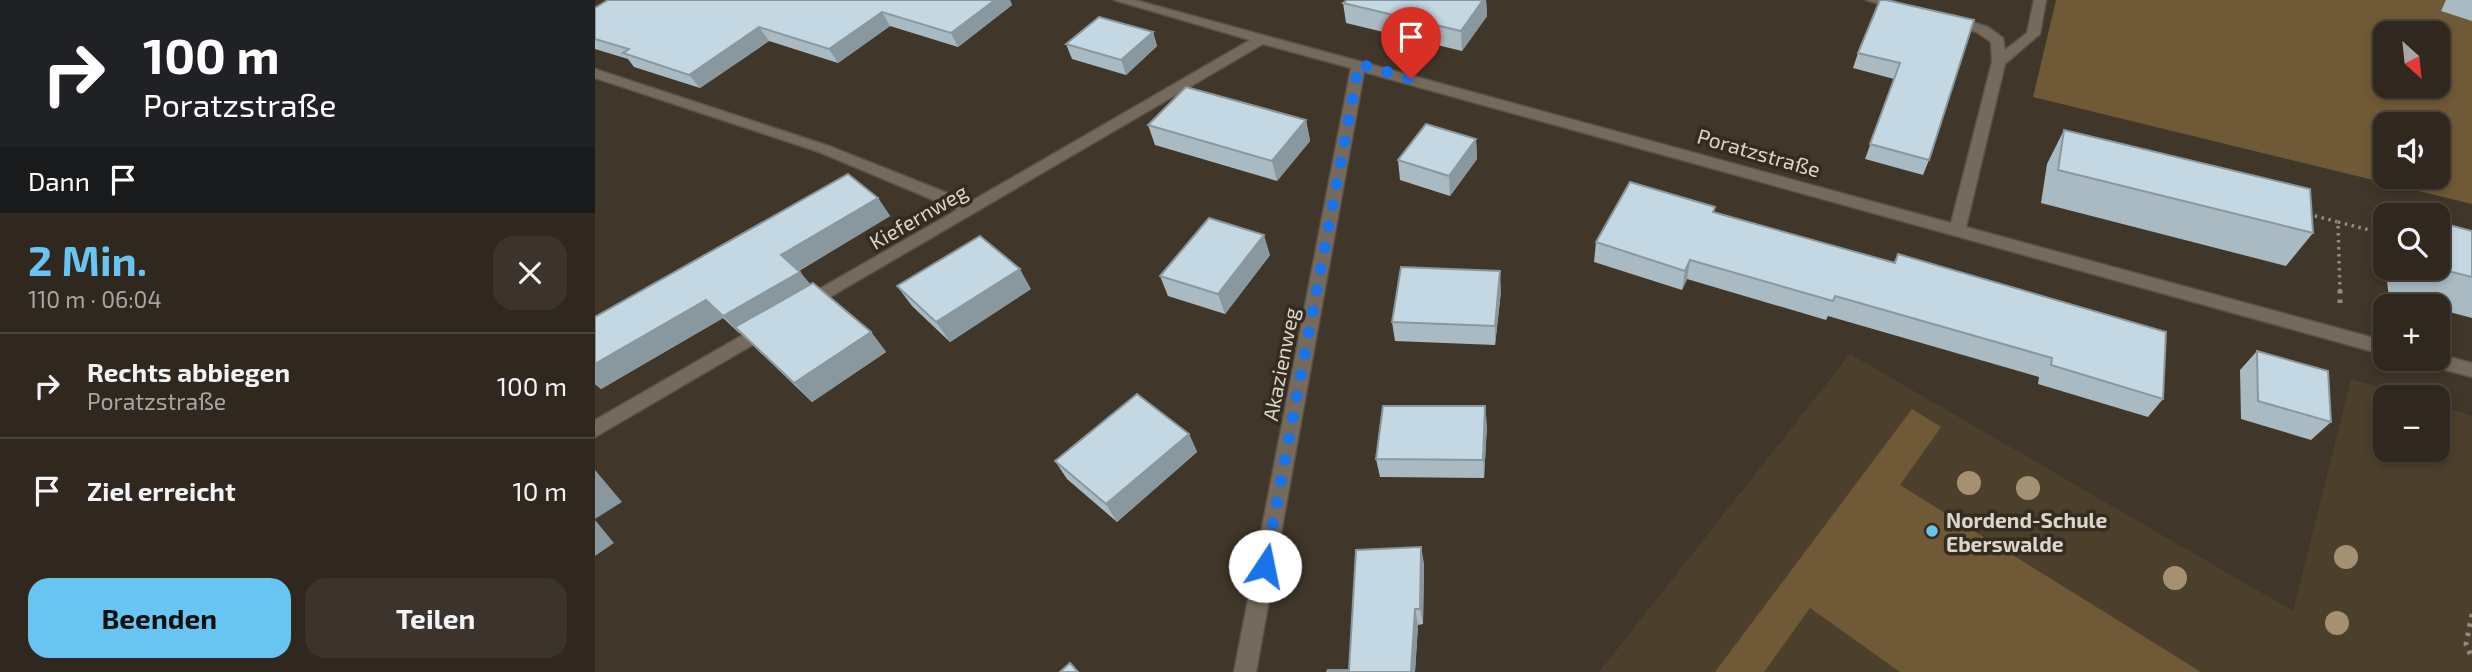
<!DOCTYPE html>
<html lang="de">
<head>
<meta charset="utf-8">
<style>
	body { margin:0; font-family:"Exo 2",sans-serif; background:#3c342c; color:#f1f3f6; height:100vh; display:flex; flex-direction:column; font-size:26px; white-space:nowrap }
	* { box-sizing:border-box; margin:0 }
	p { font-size:23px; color:#a8a6a4 }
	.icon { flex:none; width:38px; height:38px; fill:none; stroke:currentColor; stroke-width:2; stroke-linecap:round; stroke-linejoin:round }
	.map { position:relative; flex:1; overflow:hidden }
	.side { display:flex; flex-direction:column; background:#30281f; width:595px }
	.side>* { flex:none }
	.top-card { background:#202124; color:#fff; overflow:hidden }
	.needle { width:46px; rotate:153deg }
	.buttons { position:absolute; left:1778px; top:21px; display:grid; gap:14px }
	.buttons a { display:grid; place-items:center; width:77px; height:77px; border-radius:14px; background:#30281f; box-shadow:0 4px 10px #0003,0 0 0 2px #4b443d; font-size:35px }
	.pin { position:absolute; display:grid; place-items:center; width:60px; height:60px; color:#fff; margin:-72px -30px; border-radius:50% 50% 50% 0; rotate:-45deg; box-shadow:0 0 7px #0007 }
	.pin .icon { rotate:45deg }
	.me { position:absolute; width:77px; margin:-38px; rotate:11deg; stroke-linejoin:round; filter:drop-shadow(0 0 5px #0008) }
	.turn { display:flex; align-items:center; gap:24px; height:147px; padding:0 28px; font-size:32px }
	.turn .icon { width:91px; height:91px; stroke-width:2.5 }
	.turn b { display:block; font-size:49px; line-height:60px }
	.then { display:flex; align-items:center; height:66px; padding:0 28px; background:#0003; gap:14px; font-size:26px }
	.round { display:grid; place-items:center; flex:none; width:74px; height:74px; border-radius:21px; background:#3c342c }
	.head { display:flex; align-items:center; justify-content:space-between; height:119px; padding:0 28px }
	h1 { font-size:42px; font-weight:700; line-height:52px; color:#68c4f0 }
	.action { display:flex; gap:14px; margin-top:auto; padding:14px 28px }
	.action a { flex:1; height:80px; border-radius:21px; background:#68c4f0; color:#111; font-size:28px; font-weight:700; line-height:80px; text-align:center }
	.action a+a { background:#3c342c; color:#f1f3f6 }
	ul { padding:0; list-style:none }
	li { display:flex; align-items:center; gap:21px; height:105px; padding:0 28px; border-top:2px solid #4b443d }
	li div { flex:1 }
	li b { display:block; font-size:26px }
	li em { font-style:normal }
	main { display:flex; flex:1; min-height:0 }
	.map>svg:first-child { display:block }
</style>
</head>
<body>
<main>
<section class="side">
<div class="top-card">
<div class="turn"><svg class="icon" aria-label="right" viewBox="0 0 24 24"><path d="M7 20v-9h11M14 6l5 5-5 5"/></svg><div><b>100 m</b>Poratzstraße</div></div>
<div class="then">Dann<svg class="icon" aria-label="arrive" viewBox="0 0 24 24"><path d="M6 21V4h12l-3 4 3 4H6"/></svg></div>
</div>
<div class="head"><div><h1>2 Min.</h1><p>110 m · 06:04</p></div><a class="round"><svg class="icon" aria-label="close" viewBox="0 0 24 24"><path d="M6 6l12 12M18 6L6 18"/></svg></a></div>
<ul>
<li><svg class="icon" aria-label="right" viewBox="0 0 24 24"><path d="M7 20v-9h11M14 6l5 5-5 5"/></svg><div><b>Rechts abbiegen</b><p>Poratzstraße</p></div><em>100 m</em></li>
<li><svg class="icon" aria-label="arrive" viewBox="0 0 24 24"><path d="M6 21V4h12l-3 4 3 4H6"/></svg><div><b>Ziel erreicht</b></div><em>10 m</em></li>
</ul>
<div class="action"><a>Beenden</a><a>Teilen</a></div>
</section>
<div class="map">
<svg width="1877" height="672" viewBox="0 0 1877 672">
	<rect width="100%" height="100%" fill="#403629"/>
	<polygon fill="#4c3f2b" points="1255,354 1698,611 1756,379 1816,397 1790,397 1790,450 1843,450 1843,405 1877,416 1877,672 1004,672"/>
	<g fill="#705936" fill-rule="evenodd">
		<path d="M 1461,0 L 1877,0 L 1877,204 L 1438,97 ZM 1790,33 L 1843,33 L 1843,86 L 1790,86 ZM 1790,124 L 1843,124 L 1843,177 L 1790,177 Z"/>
		<polygon points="1317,409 1346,427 1305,485 1606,672 1305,672 1215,608 1169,672 1120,672"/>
	</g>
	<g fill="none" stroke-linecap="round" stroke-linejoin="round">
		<g stroke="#595246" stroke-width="3">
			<g id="minor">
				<polygon points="519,0 540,0 1356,223 1397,62 1396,42 1383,33 1349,19 1356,15 1393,27 1408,38 1410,50 1432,33 1439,0 1451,0 1445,34 1410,64 1371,227 1790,341 1790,355 769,72 661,672 639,672 756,68 668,44 211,311 202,305 205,300 362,210 224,152 0,78 0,69 234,146 375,202 655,40"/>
				<polygon points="1271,0 1294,0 1314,7 1308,11"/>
				<polygon points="172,321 178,323 181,328 178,333 0,437 0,420"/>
				<polygon points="1843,354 1877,363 1877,377 1828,364 1825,359 1843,359"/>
			</g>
		</g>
		<g stroke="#928b80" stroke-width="3.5" stroke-dasharray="2.5 4.5" stroke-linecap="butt">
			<polyline points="1713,214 1743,222 1745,292"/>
			<polyline points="1743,222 1790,234"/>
		</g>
		<g stroke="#928b80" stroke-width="5" stroke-dasharray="3.5 6" stroke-linecap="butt">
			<polyline points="1745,290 1745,304"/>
			<polyline points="1877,614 1871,644 1877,658"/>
		</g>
		<use href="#minor" fill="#756a5c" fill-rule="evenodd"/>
	</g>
	<g fill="#a59072">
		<circle cx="1374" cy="483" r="12"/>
		<circle cx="1433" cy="488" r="12"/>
		<circle cx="1751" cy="557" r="12"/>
		<circle cx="1580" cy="578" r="12"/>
		<circle cx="1742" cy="623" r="12"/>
	</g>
	<g fill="#a9bac3">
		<polygon points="13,0 415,0 417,5 363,47 295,26 243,63 174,41 105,88 39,67 33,59 0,49 0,8"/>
		<polygon points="752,0 891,0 892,16 867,51 751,23 748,3"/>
		<polygon points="1285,0 1334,160 1328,175 1270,159 1299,79 1258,68 1263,53"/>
		<polygon points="1851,0 1877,0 1877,21 1846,11"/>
		<polygon points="558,32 562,46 531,75 477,59 471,44"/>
		<polygon points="711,120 715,141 682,181 560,145 553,125"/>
		<polygon points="1469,130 1718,233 1691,266 1446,203 1452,164"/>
		<polygon points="881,139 882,159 855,196 805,180 803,160"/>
		<polygon points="283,198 295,216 204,271 215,284 276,332 291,352 217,402 145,333 144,333 128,318 6,389 0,384 0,317"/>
		<polygon points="1120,207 1119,213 1299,262 1303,254 1568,399 1553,417 1443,384 1444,377 1233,316 1231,320 1092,279 1087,290 999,262 1001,242"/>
		<polygon points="1877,231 1877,318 1843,309 1843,306 1831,306 1794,297 1788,250 1790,247 1790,268 1843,268"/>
		<polygon points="675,255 630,314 573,296 565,276"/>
		<polygon points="302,286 436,289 355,342 317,306"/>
		<polygon points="906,291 900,345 800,341 797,322"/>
		<polygon points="1662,351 1736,422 1716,440 1646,419 1645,370"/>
		<polygon points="892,425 889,478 785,477 781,459"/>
		<polygon points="594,434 602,452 522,522 472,479 460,461"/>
		<polygon points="829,563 828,624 823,625 820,672 732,672 754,670"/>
	</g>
	<g fill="#89979f">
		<polygon points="400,0 415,0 417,5 363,47 356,33"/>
		<polygon points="888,0 891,0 892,16 867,51 866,31"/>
		<polygon points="287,12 295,26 243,63 234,49"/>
		<polygon points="164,27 174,41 105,88 94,75"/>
		<polygon points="558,32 562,46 531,75 526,60"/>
		<polygon points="711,120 715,141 682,181 677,161"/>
		<polygon points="881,139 882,159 855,196 854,176"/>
		<polygon points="283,198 295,216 200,273 186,255"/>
		<polygon points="669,235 675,255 630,314 623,294"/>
		<polygon points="1095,260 1092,279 1087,290 1090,271"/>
		<polygon points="425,269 436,289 355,342 341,322"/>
		<polygon points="905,271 906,291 900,345 900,326"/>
		<polygon points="205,272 220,290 144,333 128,316"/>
		<polygon points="111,300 128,318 6,389 0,384 0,364"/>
		<polygon points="276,332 291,352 217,402 199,383"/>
		<polygon points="890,406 892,425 889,478 888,460"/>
		<polygon points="594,434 602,452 522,522 511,504"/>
		<polygon points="0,470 27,502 0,519"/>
		<polygon points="0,520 19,543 0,556"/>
		<polygon points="826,547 829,563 828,624 825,609"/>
		<polygon points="820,609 823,625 820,672 816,672"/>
	</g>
	<g fill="#c4d8e3" stroke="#89979f" stroke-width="2">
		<polygon points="13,0 400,0 356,33 287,12 234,49 164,27 94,75 28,53 34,49 0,39 0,8"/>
		<polygon points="752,0 888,0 866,31 748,3"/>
		<polygon points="1285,0 1291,0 1379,20 1334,160 1275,144 1305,63 1263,53"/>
		<polygon points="504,17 558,32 526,60 471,44"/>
		<polygon points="591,87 711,120 677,161 553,125"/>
		<polygon points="831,124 881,139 854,176 803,160"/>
		<polygon points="1469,130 1715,189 1718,233 1463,170"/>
		<polygon points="253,174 283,198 186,255 205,272 128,316 111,300 0,364 0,317"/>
		<polygon points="1035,182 1120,207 1118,212 1300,263 1303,254 1571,332 1568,399 1456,365 1457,358 1240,296 1238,301 1095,260 1090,271 1001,242"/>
		<polygon points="614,218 669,235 623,294 565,276"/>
		<polygon points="1843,222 1877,231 1877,277 1841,268 1843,268"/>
		<polygon points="385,236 425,269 341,322 302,286"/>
		<polygon points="806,267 905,271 900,326 797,322"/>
		<polygon points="218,283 276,332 199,383 140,327"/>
		<polygon points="1662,351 1733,371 1736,422 1663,401"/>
		<polygon points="542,394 594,434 511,504 460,461"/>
		<polygon points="788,406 890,406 888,460 781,459"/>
		<polygon points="826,547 825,609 820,609 816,672 732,672 733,670 754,670 761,550"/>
		<polygon points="475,663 483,672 465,672"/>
	</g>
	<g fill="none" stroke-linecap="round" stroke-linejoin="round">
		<polyline stroke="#1a73e8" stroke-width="12" stroke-dasharray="0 21.6" points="670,566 764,64 816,79"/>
	</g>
	<circle fill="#68c4f0" stroke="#352c1f" stroke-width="2.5" cx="1337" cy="531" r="7"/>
	<g text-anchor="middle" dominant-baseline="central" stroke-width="7" stroke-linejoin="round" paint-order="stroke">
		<g font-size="21" fill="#dbd6cd" stroke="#352c1f">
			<text transform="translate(1164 152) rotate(16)">Poratzstraße</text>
			<text transform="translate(323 216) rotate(-30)">Kiefernweg</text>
			<text transform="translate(685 364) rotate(-79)">Akazienweg</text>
		</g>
		<g font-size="21" font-weight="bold" fill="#dbd6cd" stroke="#352c1f" text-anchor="start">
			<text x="1351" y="519">Nordend-Schule<tspan x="1351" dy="24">Eberswalde</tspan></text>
		</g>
	</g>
</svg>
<div class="buttons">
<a><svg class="needle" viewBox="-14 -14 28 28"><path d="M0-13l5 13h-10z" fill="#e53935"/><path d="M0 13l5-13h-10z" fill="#a8a6a4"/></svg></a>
<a><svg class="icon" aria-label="sound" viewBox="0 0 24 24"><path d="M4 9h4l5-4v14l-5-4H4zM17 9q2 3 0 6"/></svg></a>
<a><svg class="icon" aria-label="search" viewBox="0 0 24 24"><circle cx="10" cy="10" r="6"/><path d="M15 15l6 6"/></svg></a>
<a>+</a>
<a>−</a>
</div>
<div class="pin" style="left:816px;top:79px;background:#d93025"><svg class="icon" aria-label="arrive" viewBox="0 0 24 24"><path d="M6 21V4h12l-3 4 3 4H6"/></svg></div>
<svg class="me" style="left:670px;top:566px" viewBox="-20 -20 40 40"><circle r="19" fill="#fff"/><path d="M0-13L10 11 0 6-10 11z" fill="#1a73e8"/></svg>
</div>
</main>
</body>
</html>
